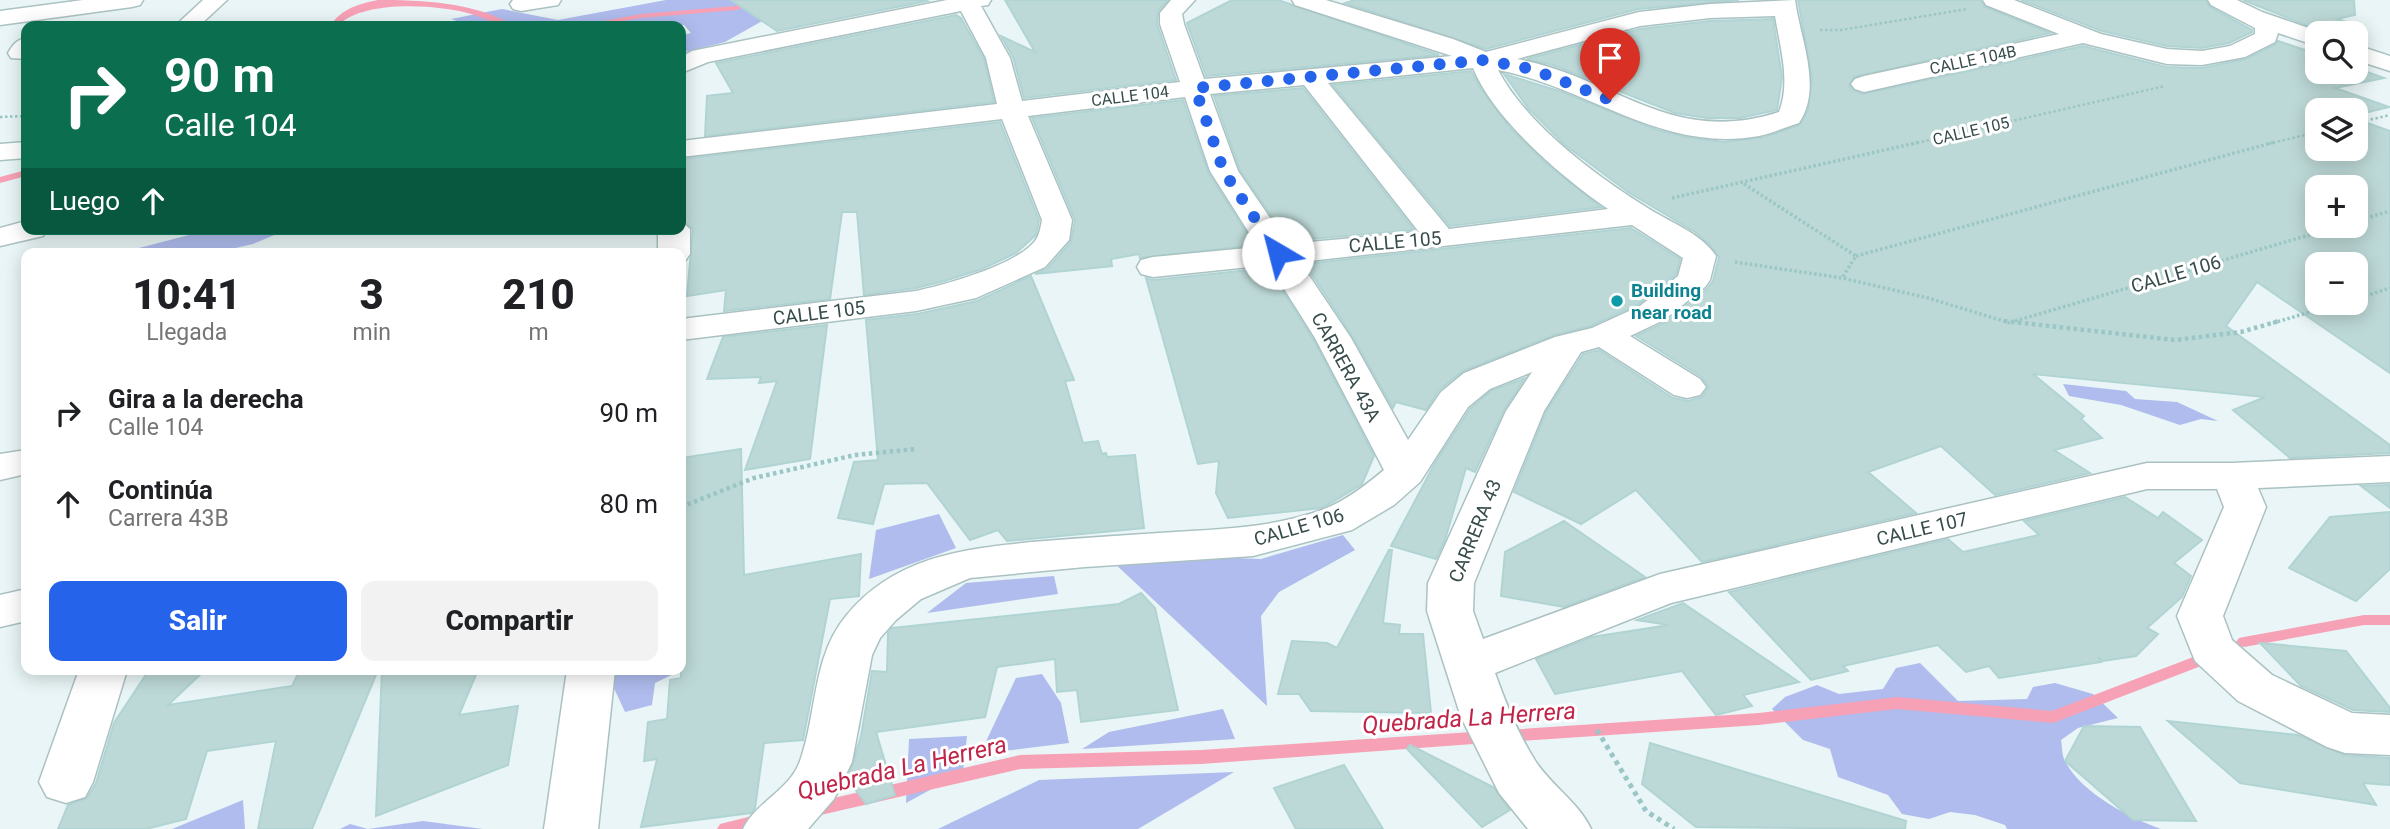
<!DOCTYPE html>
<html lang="es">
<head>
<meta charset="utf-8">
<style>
	body { margin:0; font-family:Roboto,sans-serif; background:#f2f2f2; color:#202124; height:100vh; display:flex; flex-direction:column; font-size:26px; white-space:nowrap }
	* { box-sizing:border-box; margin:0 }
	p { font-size:23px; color:#757577 }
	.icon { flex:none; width:38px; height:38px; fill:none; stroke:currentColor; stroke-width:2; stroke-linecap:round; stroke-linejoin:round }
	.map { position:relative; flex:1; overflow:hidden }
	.sheet { position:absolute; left:21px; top:248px; width:665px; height:427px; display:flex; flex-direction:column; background:#fff; border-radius:14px; box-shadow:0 4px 18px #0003 }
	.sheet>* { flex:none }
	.top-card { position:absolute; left:21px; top:21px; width:665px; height:214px; border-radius:14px; box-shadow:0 4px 18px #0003; background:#0b6e4f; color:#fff; overflow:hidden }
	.fabs { position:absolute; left:2305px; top:21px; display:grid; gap:14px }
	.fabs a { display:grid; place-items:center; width:63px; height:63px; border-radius:14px; background:#fff; box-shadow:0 4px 18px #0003; font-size:35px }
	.pin { position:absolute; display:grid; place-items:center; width:60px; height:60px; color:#fff; margin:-72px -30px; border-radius:50% 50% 50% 0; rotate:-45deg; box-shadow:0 0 7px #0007 }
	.pin .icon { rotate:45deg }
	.me { position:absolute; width:77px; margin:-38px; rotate:323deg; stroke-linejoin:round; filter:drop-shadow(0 0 5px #0008) }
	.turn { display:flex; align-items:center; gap:24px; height:147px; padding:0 28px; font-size:32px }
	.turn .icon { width:91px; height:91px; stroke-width:2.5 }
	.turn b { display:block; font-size:49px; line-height:60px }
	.then { display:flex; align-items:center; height:66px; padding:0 28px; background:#0003; gap:14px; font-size:26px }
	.eta { display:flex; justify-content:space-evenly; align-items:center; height:119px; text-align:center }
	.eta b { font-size:42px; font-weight:800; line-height:49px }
	.cta { display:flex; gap:14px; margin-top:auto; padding:14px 28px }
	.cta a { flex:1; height:80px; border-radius:14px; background:#2563eb; color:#fff; font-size:28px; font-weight:800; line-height:80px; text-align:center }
	.cta a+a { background:#f2f2f2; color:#202124 }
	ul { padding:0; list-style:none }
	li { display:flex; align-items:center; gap:21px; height:91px; padding:0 28px }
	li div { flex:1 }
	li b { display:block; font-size:26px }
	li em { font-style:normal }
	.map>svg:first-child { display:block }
</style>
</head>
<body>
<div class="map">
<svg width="2390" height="829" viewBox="0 0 2390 829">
	<rect width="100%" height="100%" fill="#e9f5f6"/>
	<g fill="#afbced">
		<polygon points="666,0 846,0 766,19 725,42 681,53 681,35 691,33 684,25 471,26 451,19 502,9 558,20"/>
		<polygon points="212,229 289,229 253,244 209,254 116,254"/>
		<polygon points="2063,384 2126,391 2135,399 2177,402 2218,421 2201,419 2180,425 2121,405 2069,396"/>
		<polygon points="939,514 956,548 869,579 876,530"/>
		<polygon points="1343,535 1355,550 1279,592 1261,616 1267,706 1112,561 1208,557 1261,559"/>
		<polygon points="1054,576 1058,594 927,613 966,583"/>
		<polygon points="713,638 702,660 655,683 652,705 625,712 606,671 681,670 681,648"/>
		<path d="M 1920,663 L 1958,701 L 2027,699 L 2033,687 L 2055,683 L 2093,694 L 2118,718 L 2078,728 L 2061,740 C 2062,746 2062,756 2065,761 C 2081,793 2130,818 2161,829 L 2007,829 L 2005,825 L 1975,815 L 1950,812 L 1929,819 L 1902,814 L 1888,795 L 1838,777 L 1830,749 L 1803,740 L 1772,709 L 1785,697 L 1817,685 L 1839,694 L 1883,689 L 1896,668 Z"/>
		<polygon points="1042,674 1061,703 1069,743 980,754 1016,678"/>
		<polygon points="1223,709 1235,739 1082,749 1109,732"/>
		<polygon points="967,736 963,772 906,803 909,739"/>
		<polygon points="1234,772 1138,829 938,829 1039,780"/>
		<polygon points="243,800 245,829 172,829"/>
		<polygon points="423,821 483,829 340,829 350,824 368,829"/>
	</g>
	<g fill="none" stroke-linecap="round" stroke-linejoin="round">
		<g fill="#f7a1b6" fill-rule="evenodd">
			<path d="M 378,0 C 419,0 478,2 513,26 C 499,27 485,18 471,14 C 436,4 361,0 338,26 L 330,26 C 342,8 359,4 378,0 Z"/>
			<polygon points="748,0 757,0 737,10 641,18 592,26 576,26 641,14 735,6"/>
			<polygon points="26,170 26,176 0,183 0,177"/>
			<polygon points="2364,615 2390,615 2390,625 2364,625 2244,647 2239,646 2236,642 2239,638 2244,637"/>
			<polygon points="2209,651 2214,653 2217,657 2214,661 2053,723 1897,709 1759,725 1506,742 1500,741 1498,736 1500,731 1506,730 1759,713 1897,697 2052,711"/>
			<polygon points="1487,731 1493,732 1495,737 1493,742 1487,743 1201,764 1020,769 812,817 806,815 803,810 806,805 812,803 1020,755 1201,750"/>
			<polygon points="760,814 766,816 769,821 766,826 757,829 717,829 720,824"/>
		</g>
	</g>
	<g fill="#bdd9d7" stroke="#b0d4d3" stroke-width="2" fill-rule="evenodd">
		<polygon points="731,0 924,0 927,1 777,31"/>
		<polygon points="1005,0 1168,0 1158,11 1157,24 1176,80 1024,98 1013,57 1001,36 1035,52"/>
		<polygon points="1232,0 1278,0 1439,55 1206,76 1187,23"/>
		<polygon points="1355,0 1739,0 1638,9 1486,49 1345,3"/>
		<path d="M 1798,0 L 1980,0 L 1985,7 L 2050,33 L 1854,77 L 1849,86 L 1854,91 L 1863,94 L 2083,46 L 2166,67 L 2202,68 L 2246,59 L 2276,44 L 2278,41 L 2317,54 L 2317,72 L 2356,72 L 2356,68 L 2384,78 L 2335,88 L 2389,107 L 2356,115 L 2356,110 L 2317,110 L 2317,149 L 2356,149 L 2356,119 L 2390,131 L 2390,373 L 2257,282 L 2226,326 L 2390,445 L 2390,453 L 2290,458 L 2233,410 L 2265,397 L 2033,374 L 2084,416 L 2081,419 L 2102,438 L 2054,450 L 2090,473 L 1995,495 L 1941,446 L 1868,472 L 1916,513 L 1702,562 L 1636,490 L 1581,524 L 1514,492 L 1546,412 L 1583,354 L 1599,350 L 1673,398 L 1688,401 L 1702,397 L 1709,387 L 1702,377 L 1636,336 L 1666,322 L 1707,289 L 1713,281 L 1719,257 L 1711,246 L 1695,232 L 1628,192 L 1565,145 L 1528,108 L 1504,74 L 1562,92 L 1657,130 L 1690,138 L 1724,142 L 1765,137 L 1800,125 L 1808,110 L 1812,78 ZM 2317,187 L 2356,187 L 2356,226 L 2317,226 ZM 2317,264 L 2356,264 L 2356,303 L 2317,303 Z"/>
		<polygon points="2021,0 2205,0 2210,7 2252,30 2252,32 2229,43 2202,48 2167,46 2102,31"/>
		<polygon points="2243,0 2354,0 2355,15 2337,19 2362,27 2361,33 2326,33"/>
		<polygon points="956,15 961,18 984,59 994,102 705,136 707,96 733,93 716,63"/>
		<polygon points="1773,19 1782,77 1777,110 1740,118 1706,118 1675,113 1553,65 1527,59 1640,29 1710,21"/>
		<polygon points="1471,71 1481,89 1511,129 1549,166 1601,207 1450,226 1333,85"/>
		<polygon points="1303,88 1414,230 1289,241 1240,170 1214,96"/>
		<polygon points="1183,100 1208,172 1254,245 1140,258 1139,254 1111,259 1112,266 1035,274 1047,269 1071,242 1075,220 1032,118"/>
		<polygon points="1000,122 1039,220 1036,235 1016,253 982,269 944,281 916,288 864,295 857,212 842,212 830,299 724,311 726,290 687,296 693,229 681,218 681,186 685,174 682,159"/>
		<polygon points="1631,228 1680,259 1676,274 1639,304 1591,326 1554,335 1463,371 1439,390 1426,410 1396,402 1393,408 1353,337 1305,264"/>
		<polygon points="1268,268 1313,339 1374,456 1362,484 1329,504 1321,508 1228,518 1216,493 1219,461 1198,464 1146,278 1153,280"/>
		<polygon points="1031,276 1074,380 1065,381 1083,443 1098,441 1102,454 1106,453 1107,457 1135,455 1144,528 1007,541 998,530 970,540 927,483 884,484 873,524 838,518 854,462 878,460 866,320 917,314 977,301"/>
		<polygon points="827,325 810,459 745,470 777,381 759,383 761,377 707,379 723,337"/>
		<polygon points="1525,378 1504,410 1475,472 1466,468 1445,540 1436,559 1391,546 1435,463 1470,409 1491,391"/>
		<polygon points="741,449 744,575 861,554 859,596 830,599 803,740 764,743 755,808 751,813 641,827 657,759 644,761 648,722 667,719 670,680 681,678 681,458"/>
		<polygon points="2390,485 2390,508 2361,486"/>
		<polygon points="2125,497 2158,518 2163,512 2202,540 2174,563 2191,576 2182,597 2147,628 2158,634 2136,656 2103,661 2098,657 2101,662 1999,678 1989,666 1966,672 1938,645 1843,666 1848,671 1811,680 1729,592 1948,539 1963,552 2039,535 2024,521"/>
		<polygon points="2390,512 2390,569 2356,601 2289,568 2330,517"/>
		<polygon points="1564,521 1645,577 1564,607 1501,596 1505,552"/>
		<polygon points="1389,550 1392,550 1383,623 1400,625 1399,634 1423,634 1431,713 1311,711 1299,694 1278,694 1292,641 1327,643 1337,648"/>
		<polygon points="1141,593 1155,608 1178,710 1081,722 1077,690 1057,692 1055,659 997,667 985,717 876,732 895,795 866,804 848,779 861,736 872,671 887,672 888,633 892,628 1119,604"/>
		<polygon points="1683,603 1799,682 1743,695 1752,706 1716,715 1682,671 1555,694 1536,659 1592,637 1669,625 1637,620"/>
		<polygon points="2260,643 2346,651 2390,708 2390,712 2353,710 2301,686"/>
		<polygon points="149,670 205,670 168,705 292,686 300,670 378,670 312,829 258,829 276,741 207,751 186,819 146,829 58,829 68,805 87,798 96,783 114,723"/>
		<polygon points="382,670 478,670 459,715 518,706 508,765 376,816"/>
		<polygon points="2168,721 2298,735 2344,755 2390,758 2390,785 2363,783 2376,805 2240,783"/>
		<polygon points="2084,726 2140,727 2196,821 2133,820 2065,761"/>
		<polygon points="1650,743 1906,821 1905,829 1696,827 1642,784"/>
		<polygon points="1410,745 1493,787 1510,810 1482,827 1407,749"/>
		<polygon points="1344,765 1383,829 1296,829 1274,788"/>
	</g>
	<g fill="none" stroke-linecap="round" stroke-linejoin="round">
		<g stroke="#abc2c2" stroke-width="3">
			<g id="minor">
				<polygon points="83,0 143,0 140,5 132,7 0,25 0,11"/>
				<polygon points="203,0 227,0 199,26 175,26"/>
				<polygon points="513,0 561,0 558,5 521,11 513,9 510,4"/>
				<path d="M 947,0 L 991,0 L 988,5 L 981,6 L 1010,58 L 1022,101 L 1180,82 L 1160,24 L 1160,13 L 1171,0 L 1195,0 L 1182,14 L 1184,24 L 1204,79 L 1452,56 L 1295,5 L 1292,0 L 1326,0 L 1453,39 L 1486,52 L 1639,12 L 1710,4 L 1795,0 C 1800,38 1823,88 1799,123 C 1786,127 1773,133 1759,136 C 1663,154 1588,87 1498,70 C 1526,124 1596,176 1646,207 C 1669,222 1701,233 1716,256 L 1710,280 L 1705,287 L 1664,320 L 1630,336 L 1700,379 L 1706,387 L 1700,395 L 1687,398 L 1674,395 L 1599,347 L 1581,352 L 1544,411 L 1474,583 L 1473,611 L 1483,639 L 1660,574 L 2147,463 L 2232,463 L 2390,456 L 2390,482 L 2258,488 L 2266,507 L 2223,616 L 2232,640 L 2272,675 L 2352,713 L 2390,715 L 2390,755 L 2345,753 L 2327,747 L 2238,701 L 2195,661 L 2177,616 L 2224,507 L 2217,489 L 2147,489 L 1671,603 L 1495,673 C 1506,704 1518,734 1536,762 C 1552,786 1579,803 1591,829 L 1528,829 L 1499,793 L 1461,717 L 1427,611 L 1428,583 L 1506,411 L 1532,372 L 1490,389 L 1468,407 L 1420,482 L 1394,505 L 1352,530 L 1253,556 L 1085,567 L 970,578 L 921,599 L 896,620 L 880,638 L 872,655 L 852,762 L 834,799 L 808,829 L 743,829 C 756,802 790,790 800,761 C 817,714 812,657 846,616 C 894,557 962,549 1032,542 C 1080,538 1128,535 1175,532 C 1225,529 1275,527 1322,510 C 1344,502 1366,485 1384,470 L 1315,338 L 1269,265 L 1153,277 L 1141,274 L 1137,267 L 1141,260 L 1153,257 L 1258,247 L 1210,171 L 1185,97 L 1028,116 L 1072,220 L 1069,240 L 1045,267 L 976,298 L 916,311 L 681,340 L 681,319 L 916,291 C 944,285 1026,263 1038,236 C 1040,231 1041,225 1042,220 L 1002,119 L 681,157 L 681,141 L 997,104 L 986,58 L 961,11 L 708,62 L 681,73 L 681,57 L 692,51 ZM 1775,16 C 1780,47 1791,82 1779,112 C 1671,147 1615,77 1517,59 L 1640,26 L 1710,18 ZM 1473,68 C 1494,120 1563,178 1608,209 L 1449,229 L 1328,83 ZM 1304,85 L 1419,232 L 1288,244 L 1238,171 L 1210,94 ZM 1632,225 L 1683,258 L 1678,276 L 1640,306 L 1592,328 L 1555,337 L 1464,373 L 1441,392 L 1408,440 L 1351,338 L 1300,262 Z"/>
				<polygon points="1983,0 2014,0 2101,34 2167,49 2202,51 2230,46 2255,34 2255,28 2211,5 2208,0 2237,0 2262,12 2323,33 2317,33 2317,46 2278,33 2275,42 2245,57 2202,65 2167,64 2083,43 1864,92 1855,89 1851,84 1855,79 1864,76 2059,34 1986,5"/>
				<path d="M 26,38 L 26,59 L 11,58 L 8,53 C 13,45 16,40 26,38 Z"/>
				<polygon points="2356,45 2390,56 2390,71 2356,60"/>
				<polygon points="26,142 26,158 0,160 0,144"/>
				<polygon points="26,221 26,229 47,229 43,236 0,246 0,228"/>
				<polygon points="681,221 690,229 690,254 685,261 681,262 681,254 658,254 658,229 681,229"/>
				<polygon points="26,450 26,474 0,480 0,454"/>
				<polygon points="26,589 26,621 0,627 0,595"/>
				<polygon points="79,670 127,670 93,782 85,797 66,803 47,797 39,782"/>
				<polygon points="567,670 615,670 598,829 544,829"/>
			</g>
		</g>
		<g stroke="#9ac6c5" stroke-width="2.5" stroke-dasharray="2.5 2.5" stroke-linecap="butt">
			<polyline points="1820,30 1841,30 1967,9"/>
			<polyline points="0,117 26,116"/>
			<polyline points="2356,123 2390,115"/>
			<polyline points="1912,144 2165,86"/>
			<polyline points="2268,144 2317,132"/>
		</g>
		<g stroke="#9ac6c5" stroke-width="3.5" stroke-dasharray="2.5 2.5" stroke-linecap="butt">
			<polyline points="1744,184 1856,256 1842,278"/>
			<polyline points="1672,198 1920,142"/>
			<polyline points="2356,221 2390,211"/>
			<polyline points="1856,256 2275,142"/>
			<polyline points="1735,262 1842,278 1928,298 2010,323"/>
			<polyline points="2356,299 2390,288"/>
			<polyline points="2015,321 2340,226"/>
			<polyline points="2273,323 2341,303"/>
		</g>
		<g stroke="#9ac6c5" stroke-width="4.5" stroke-dasharray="3.5 3.5" stroke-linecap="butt">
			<polyline points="2004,321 2175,340 2241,332 2279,321"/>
			<polyline points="681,507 754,478 855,455 916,449"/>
		</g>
		<polyline stroke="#9ac6c5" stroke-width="5" stroke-dasharray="4.5 4.5" stroke-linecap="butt" points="1597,730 1646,811 1674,829"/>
		<use href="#minor" fill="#fff" fill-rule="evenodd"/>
	</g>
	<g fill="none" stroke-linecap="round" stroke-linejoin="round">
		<polyline stroke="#2563eb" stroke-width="12" stroke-dasharray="0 21.6" points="1278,253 1224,172 1195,88 1484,60 1532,69 1610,100"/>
	</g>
	<circle fill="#0f9aa8" stroke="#fff" stroke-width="2.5" cx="1617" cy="301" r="7"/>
	<g text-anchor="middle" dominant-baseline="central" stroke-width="6" stroke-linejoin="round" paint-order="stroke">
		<g font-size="16" fill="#364b4a" stroke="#fff">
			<text transform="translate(1973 60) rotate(-12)">CALLE 104B</text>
			<text transform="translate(1130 96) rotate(-7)">CALLE 104</text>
			<text transform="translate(1971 131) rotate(-13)">CALLE 105</text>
		</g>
		<g font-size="19" fill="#364b4a" stroke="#fff">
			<text transform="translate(1395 242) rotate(-5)">CALLE 105</text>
			<text transform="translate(2176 274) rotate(-16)">CALLE 106</text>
			<text transform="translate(819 313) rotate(-7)">CALLE 105</text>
			<text transform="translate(1346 367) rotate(61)">CARRERA 43A</text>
			<text transform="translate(1299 527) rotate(-16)">CALLE 106</text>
			<text transform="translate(1922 529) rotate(-13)">CALLE 107</text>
			<text transform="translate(1475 531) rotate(-68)">CARRERA 43</text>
		</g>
		<g font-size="19" font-weight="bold" fill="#0d838f" stroke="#fff" text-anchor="start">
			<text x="1631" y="290">Building<tspan x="1631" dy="22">near road</tspan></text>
		</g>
		<g font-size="24" font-style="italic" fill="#c12449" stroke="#fff">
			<text transform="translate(1469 718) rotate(-4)">Quebrada La Herrera</text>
			<text transform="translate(902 768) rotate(-13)">Quebrada La Herrera</text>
		</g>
	</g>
</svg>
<div class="fabs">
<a><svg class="icon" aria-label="search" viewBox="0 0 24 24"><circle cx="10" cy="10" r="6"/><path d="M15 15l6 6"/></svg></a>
<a><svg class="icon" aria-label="layers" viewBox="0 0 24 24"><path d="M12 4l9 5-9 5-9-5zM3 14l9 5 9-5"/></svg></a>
<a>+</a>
<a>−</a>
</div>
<div class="pin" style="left:1610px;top:100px;background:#d93025"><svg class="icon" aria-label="arrive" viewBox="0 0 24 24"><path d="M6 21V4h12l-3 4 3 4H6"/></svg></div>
<svg class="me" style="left:1278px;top:253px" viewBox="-20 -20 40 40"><circle r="19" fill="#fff"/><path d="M0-13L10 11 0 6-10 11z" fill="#2563eb"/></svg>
<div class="top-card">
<div class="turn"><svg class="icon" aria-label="right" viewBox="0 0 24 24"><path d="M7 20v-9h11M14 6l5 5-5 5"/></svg><div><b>90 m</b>Calle 104</div></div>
<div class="then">Luego<svg class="icon" aria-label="ahead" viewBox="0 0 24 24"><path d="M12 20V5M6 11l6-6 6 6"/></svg></div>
</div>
<section class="sheet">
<div class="eta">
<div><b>10:41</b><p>Llegada</p></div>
<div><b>3</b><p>min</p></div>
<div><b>210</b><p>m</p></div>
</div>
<ul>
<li><svg class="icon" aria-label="right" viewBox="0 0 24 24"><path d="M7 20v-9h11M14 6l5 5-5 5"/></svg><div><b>Gira a la derecha</b><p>Calle 104</p></div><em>90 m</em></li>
<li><svg class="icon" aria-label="ahead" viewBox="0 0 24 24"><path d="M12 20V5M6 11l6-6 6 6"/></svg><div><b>Continúa</b><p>Carrera 43B</p></div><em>80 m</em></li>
</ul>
<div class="cta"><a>Salir</a><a>Compartir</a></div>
</section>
</div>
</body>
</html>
